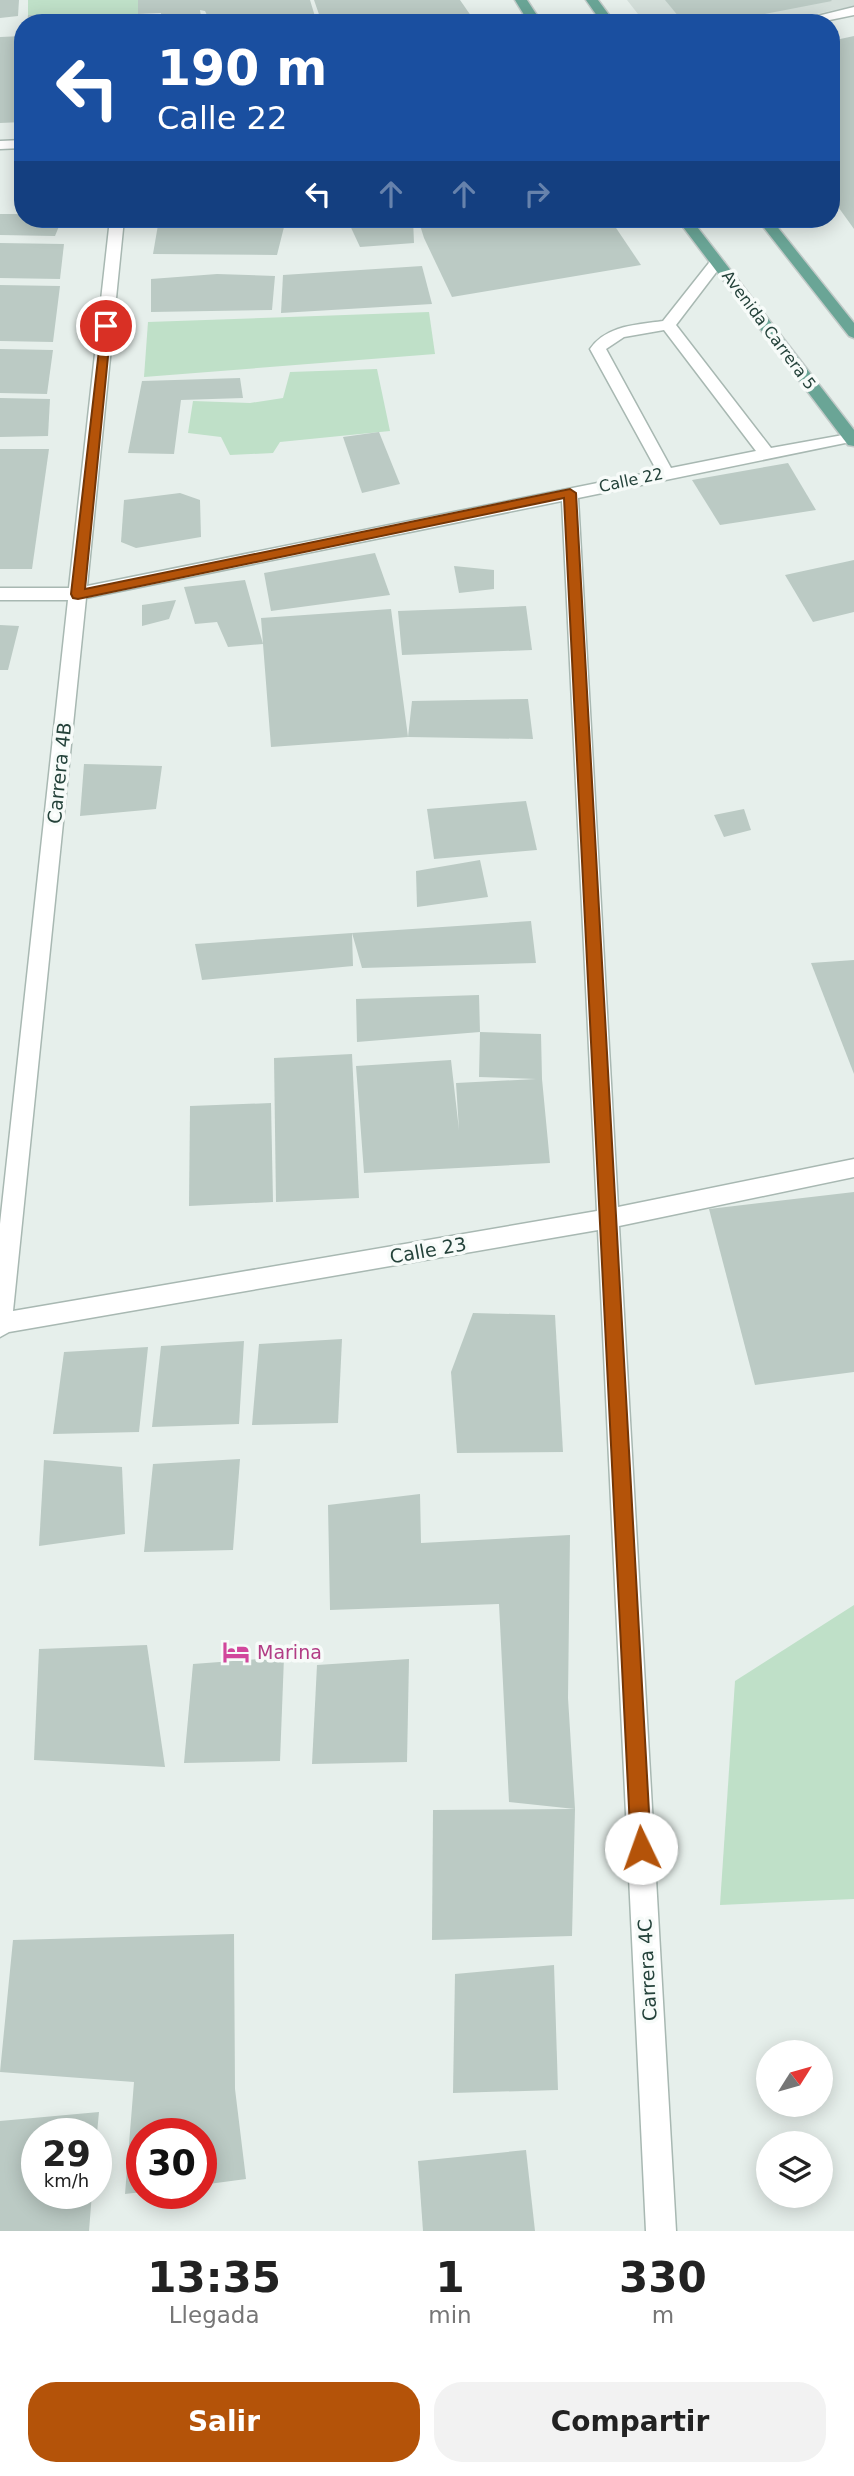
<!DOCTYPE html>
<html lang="es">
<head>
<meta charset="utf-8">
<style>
	body { margin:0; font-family:"DejaVu Sans",sans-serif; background:#f2f2f2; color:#222; height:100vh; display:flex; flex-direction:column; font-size:26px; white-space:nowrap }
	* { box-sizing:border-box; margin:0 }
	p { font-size:23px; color:#767676 }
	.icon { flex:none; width:38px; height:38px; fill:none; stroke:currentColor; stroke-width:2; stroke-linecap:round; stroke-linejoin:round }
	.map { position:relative; height:2231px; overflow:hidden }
	.panel { display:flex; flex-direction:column; background:#fff; flex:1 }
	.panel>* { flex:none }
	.banner { position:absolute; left:14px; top:14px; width:826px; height:214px; border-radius:28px; box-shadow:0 4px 18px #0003; background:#1a4fa0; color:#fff; overflow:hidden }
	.needle { width:46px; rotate:53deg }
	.fabs { position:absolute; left:756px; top:2040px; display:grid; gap:14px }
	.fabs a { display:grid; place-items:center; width:77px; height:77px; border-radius:50%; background:#fff; box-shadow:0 4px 18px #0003; font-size:35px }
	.speed { position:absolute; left:21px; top:2118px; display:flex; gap:14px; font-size:35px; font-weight:700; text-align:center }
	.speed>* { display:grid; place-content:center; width:91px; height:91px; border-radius:50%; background:#fff; box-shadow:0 4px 18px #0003; line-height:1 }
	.speed small { font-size:18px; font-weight:400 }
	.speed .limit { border:10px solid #d22; background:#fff; color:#111 }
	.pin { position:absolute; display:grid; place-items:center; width:60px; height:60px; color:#fff; margin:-30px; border:4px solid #fff; border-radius:50%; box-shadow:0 2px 7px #0007 }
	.me { position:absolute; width:77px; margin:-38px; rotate:357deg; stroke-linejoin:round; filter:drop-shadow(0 0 5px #0008) }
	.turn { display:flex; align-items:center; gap:24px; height:147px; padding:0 28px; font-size:32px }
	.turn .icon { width:91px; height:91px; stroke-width:2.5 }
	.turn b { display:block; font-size:49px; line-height:60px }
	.lanes { display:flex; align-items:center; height:66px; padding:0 28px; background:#0003; justify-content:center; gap:35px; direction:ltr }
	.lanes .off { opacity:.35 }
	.eta { display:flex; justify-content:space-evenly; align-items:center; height:119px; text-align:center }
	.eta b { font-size:42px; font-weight:700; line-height:49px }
	.action { display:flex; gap:14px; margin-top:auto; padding:14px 28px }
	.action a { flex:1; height:80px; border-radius:28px; background:#b45309; color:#fff; font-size:28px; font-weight:700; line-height:80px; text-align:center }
	.action a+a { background:#f2f2f2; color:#222 }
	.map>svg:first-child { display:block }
</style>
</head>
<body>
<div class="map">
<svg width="854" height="2231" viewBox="0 0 854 2231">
	<rect width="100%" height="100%" fill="#e6efeb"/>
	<polygon fill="#d4dfda" points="627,0 854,0 854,6 773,23 645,23"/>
	<g fill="#bfe0c8">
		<polygon points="28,0 138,0 138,14 28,15"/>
		<polygon points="429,312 435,354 144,377 148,322"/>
		<polygon points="377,369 390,431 280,442 273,453 230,455 221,437 188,433 193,401 250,403 283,398 290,372"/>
		<polygon points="854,1605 854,1899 720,1905 735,1681"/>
	</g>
	<g fill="#bbcac4">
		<polygon points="0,0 19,0 18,16 0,18"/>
		<polygon points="138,0 310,0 317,23 211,23 205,11 200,10 202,23 162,23 161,13 138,14"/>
		<polygon points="314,0 460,0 476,23 322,23"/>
		<polygon points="665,0 831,0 832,1 717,23 684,23"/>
		<polygon points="100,14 99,23 27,23 28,15"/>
		<polygon points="23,36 23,122 0,123 0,37"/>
		<polygon points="854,36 854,229 831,197 831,41"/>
		<polygon points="0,214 23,214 23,219 62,219 55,236 0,235"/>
		<polygon points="159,219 286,219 277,255 153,254"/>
		<polygon points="347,219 413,219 414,243 360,247"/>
		<polygon points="418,219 610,219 641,265 452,297 424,238"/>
		<polygon points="0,243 64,244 60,279 0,278"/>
		<polygon points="422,266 432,304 281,313 283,275"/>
		<polygon points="217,274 275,276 272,310 151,312 151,279"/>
		<polygon points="0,285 60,286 53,342 0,341"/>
		<polygon points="0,349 53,350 47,394 0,393"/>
		<polygon points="240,378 243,398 181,400 174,454 128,453 142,381"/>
		<polygon points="0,398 50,399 48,436 0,437"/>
		<polygon points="379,432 400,484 362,493 343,437"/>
		<polygon points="0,449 49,449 32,569 0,569"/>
		<polygon points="788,463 816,510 720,525 692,480"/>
		<polygon points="180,493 200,500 201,537 136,548 121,542 124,500"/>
		<polygon points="375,553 390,595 271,611 264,573"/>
		<polygon points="854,560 854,612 813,622 785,575"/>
		<polygon points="454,566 494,570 494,589 459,593"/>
		<polygon points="245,580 263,644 261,618 391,609 408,737 412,701 528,699 533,739 408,737 271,747 263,644 228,647 217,622 195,624 184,587"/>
		<polygon points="176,600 169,619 142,626 142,605"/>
		<polygon points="526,606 532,650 402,655 398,611"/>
		<polygon points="0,625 19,626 8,670 0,670"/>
		<polygon points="84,764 162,766 156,809 80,816"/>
		<polygon points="526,801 537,850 434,859 427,809"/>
		<polygon points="744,809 751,830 724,837 714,815"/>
		<polygon points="480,860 488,897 417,907 416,871"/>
		<polygon points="531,921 536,963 362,968 352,933 353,966 202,980 195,944 352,933"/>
		<polygon points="854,960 854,1074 811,963"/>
		<polygon points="479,995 480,1032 541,1034 542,1079 550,1163 364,1173 356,1066 451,1060 459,1130 456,1083 536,1079 479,1077 480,1032 357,1042 356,999"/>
		<polygon points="352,1054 359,1198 276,1202 274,1058"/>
		<polygon points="271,1103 273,1202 189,1206 190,1106"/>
		<polygon points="854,1192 854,1372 755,1385 709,1209"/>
		<polygon points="473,1313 555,1315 563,1452 457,1453 451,1372"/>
		<polygon points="342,1339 338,1423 252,1425 259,1344"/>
		<polygon points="244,1341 239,1424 152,1427 161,1346"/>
		<polygon points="148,1347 139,1432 53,1434 64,1352"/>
		<polygon points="240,1459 233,1550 144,1552 153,1464"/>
		<polygon points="44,1460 122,1467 125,1534 39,1546"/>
		<polygon points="420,1494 421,1543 570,1535 568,1698 575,1809 509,1802 499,1604 330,1610 328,1505"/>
		<polygon points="147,1645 165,1767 34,1760 39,1649"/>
		<polygon points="284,1657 280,1761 184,1763 193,1664"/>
		<polygon points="409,1659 407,1762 312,1764 317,1665"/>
		<polygon points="575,1809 572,1936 432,1940 433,1810"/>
		<polygon points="234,1934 235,2089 246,2179 201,2185 201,2133 142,2133 142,2192 125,2194 134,2082 0,2072 13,1940"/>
		<polygon points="554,1965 558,2090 453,2093 455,1974"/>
		<polygon points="99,2112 97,2133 37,2133 37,2193 92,2193 89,2231 0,2231 0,2121"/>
		<polygon points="526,2150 535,2231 423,2231 418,2161"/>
	</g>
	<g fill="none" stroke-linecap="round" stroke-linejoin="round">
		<g stroke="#a8b8b2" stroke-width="3">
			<g id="minor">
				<polygon points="854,7 854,15 815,23 789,23"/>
				<polygon points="23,140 23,148 0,149 0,141"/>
				<path d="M 110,219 L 124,219 L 87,586 L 657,471 L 590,349 C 607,325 636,325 663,321 L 712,259 L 717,258 L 724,262 L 676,325 L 771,448 L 854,433 L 854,441 L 850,442 L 578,498 L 618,1207 L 854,1159 L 854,1177 L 619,1226 L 676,2231 L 646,2231 L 598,1230 L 9,1332 L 0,1337 L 0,1224 L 68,600 L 0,600 L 0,588 L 69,588 ZM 664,330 L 756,451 L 671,468 L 606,349 L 624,337 ZM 562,501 L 597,1211 L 13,1311 L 86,598 Z"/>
			</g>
		</g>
		<g stroke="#c2cac8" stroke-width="3">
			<g id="major">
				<polygon points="515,0 527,0 542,23 529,23"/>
				<polygon points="586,0 598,0 615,23 602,23"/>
				<polygon points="677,219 691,219 854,430 854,446 848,445"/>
				<polygon points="757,219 771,219 854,323 854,338 849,336"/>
			</g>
		</g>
		<use href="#minor" fill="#fff" fill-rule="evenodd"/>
		<use href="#major" fill="#6aa596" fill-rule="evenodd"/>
	</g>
	<polygon fill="#b45309" stroke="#753606" stroke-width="2" points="102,324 111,326 85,589 570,489 576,493 651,1848 648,1855 641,1858 634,1855 631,1848 564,498 78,599 73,598 71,594"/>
	<defs>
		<g id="hotel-bare" transform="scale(2.1)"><path d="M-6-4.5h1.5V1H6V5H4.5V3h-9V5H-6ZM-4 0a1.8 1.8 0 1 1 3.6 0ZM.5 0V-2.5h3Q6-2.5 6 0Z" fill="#d1479c" stroke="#f7fbf9" stroke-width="2.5" paint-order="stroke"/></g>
	</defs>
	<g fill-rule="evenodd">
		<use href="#hotel-bare" x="236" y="1652"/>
	</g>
	<g text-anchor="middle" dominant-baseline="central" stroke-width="7" stroke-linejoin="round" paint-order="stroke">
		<g font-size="16" fill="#24423a" stroke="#f7fbf9">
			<text transform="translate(769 330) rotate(53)">Avenida Carrera 5</text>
			<text transform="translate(631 480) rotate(-12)">Calle 22</text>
		</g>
		<g font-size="19" fill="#24423a" stroke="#f7fbf9">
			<text transform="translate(59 773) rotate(-84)">Carrera 4B</text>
			<text transform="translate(428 1250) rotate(-10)">Calle 23</text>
			<text transform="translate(647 1970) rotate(-93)">Carrera 4C</text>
		</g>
		<g font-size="19" fill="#b23c85" stroke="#f7fbf9" text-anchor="start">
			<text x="257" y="1652">Marina</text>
		</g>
	</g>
</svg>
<div class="fabs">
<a><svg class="needle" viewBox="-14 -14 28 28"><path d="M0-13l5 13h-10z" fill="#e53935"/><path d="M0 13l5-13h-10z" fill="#767676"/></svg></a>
<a><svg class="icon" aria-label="layers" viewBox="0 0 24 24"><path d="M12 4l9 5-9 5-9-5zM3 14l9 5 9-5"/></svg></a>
</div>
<div class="speed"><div>29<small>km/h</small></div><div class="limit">30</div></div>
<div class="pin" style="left:106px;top:326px;background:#d93025"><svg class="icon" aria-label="arrive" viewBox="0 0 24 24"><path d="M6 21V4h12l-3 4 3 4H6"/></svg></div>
<svg class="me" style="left:641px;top:1848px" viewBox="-20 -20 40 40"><circle r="19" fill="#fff"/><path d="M0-13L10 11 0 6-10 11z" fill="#b45309"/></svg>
<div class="banner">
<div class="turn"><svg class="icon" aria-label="left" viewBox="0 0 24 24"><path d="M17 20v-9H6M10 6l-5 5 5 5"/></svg><div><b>190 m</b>Calle 22</div></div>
<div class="lanes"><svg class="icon" aria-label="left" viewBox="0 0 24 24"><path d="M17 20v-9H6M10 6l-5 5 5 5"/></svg><svg class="icon off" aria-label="ahead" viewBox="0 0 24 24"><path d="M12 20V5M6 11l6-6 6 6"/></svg><svg class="icon off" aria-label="ahead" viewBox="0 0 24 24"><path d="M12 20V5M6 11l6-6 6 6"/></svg><svg class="icon off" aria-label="right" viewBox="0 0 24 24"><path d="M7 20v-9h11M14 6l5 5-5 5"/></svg></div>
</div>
</div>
<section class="panel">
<div class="eta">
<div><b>13:35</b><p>Llegada</p></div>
<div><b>1</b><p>min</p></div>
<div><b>330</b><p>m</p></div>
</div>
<div class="action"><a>Salir</a><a>Compartir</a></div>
</section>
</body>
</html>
